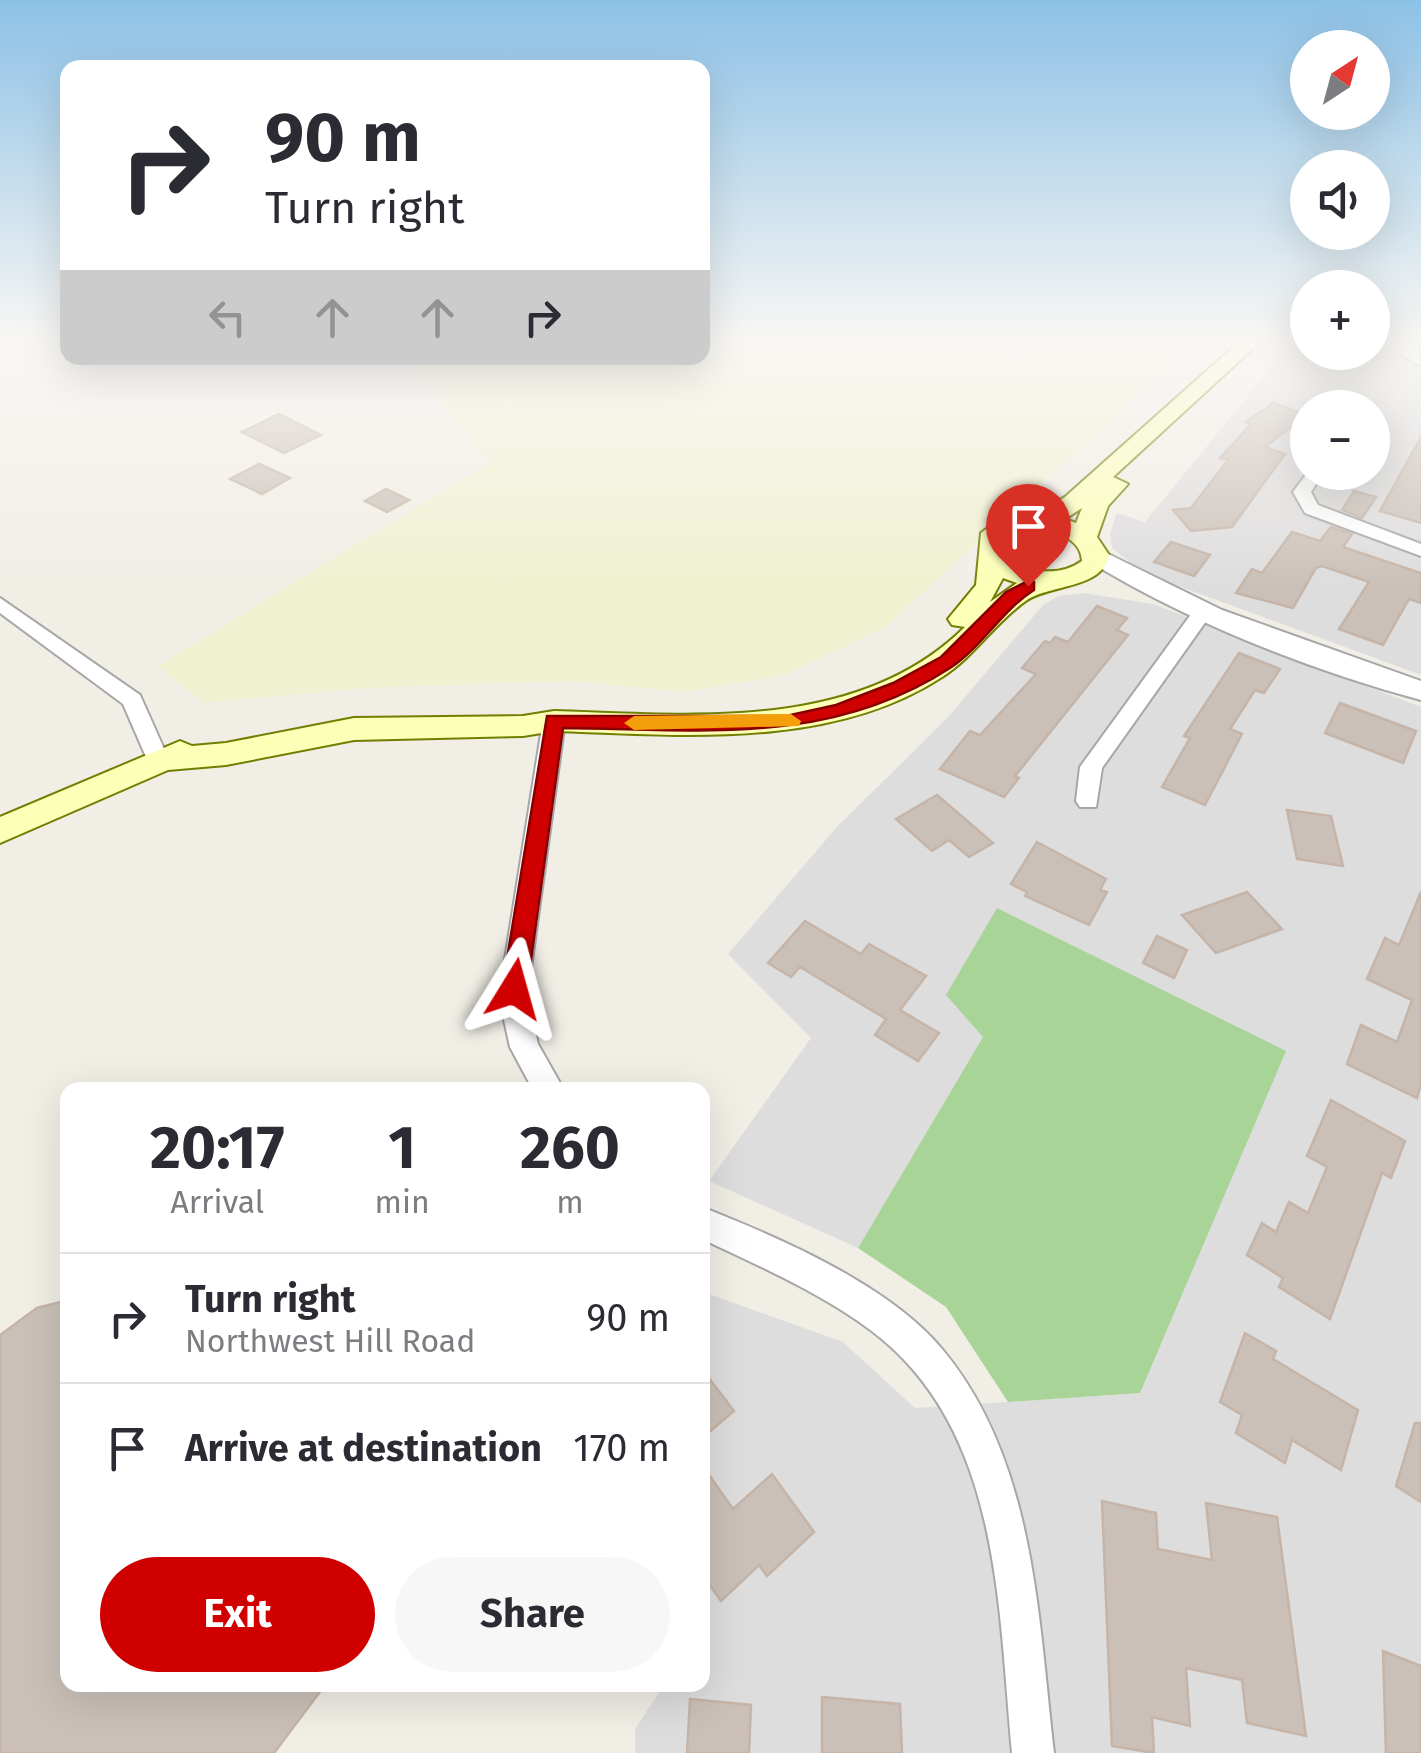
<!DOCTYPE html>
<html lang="en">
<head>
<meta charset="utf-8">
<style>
	body { margin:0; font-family:"Fira Sans",sans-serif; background:#f7f7f7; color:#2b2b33; height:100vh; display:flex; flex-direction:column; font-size:38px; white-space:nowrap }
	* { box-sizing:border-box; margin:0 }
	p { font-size:32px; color:#7c7c81 }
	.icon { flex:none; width:55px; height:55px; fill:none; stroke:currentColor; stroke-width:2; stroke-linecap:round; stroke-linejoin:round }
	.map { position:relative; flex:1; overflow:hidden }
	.details { position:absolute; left:60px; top:1082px; width:650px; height:610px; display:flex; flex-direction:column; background:#fff; border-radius:20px; box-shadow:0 10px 40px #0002 }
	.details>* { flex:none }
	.banner { position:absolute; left:60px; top:60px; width:650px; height:305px; border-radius:20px; box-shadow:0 10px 40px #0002; background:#fff; color:#2b2b33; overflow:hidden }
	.needle { width:65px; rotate:36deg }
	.controls { position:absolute; left:1290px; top:30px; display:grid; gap:20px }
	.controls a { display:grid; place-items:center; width:100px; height:100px; border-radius:50%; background:#fff; box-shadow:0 10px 40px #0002; font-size:50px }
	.pin { position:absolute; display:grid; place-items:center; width:85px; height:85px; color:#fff; margin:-102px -42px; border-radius:50% 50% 50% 0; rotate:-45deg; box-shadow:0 0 10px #0007 }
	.pin .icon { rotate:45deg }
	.me { position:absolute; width:110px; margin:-55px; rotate:8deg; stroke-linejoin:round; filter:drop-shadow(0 0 8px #0008) }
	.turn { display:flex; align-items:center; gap:35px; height:210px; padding:0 40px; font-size:45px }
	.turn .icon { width:130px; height:130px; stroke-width:2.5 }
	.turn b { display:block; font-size:70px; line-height:85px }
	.lanes { display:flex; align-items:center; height:95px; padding:0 40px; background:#0003; justify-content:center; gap:50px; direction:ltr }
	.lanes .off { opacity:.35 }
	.eta { display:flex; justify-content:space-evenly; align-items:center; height:170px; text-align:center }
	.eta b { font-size:60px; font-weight:700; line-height:70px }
	.primary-button { display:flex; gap:20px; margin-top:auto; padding:20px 40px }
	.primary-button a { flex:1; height:115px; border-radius:60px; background:#d00001; color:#fff; font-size:40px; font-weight:700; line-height:115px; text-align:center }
	.primary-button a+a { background:#f7f7f7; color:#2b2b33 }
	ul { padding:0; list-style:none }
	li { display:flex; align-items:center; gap:30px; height:130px; padding:0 40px; border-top:2px solid #e1e1e2 }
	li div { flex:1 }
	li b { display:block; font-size:38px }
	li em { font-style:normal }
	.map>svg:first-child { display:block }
</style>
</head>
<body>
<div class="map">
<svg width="1421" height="1753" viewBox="0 0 1421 1753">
	<rect width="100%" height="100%" fill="#f1eee6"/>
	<g fill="#dedddd" fill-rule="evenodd">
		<path d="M 1292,342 L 1307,342 L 1308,352 L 1372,352 L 1373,342 L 1421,342 L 1421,675 L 1143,573 L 1112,548 L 1110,534 L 1117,513 L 1145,522 ZM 1308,408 L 1372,408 L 1372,472 L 1308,472 Z"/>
		<polygon points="1083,593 1153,604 1421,707 1421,1753 635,1753 635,1729 664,1685 702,1685 703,1292 843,1342 915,1408 1140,1393 983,1037 858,1248 709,1181 811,1038 728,954 836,828 949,716 1043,605 1059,596"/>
	</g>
	<polygon fill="#eff1d0" points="703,342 1197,342 883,629 784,675 684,692 572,681 366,688 204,703 158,666 489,463 406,358 702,358"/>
	<polygon fill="#a9d497" points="997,908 1286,1051 1140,1393 1008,1402 946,1307 858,1248 983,1037 946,995"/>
	<g fill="#cac0b8" stroke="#c5b4a7" stroke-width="2.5">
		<polygon points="1273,403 1307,415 1265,447 1285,454 1232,527 1191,531 1173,510 1191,508 1228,460 1220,458 1251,424 1246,422"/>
		<polygon points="279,414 321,435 284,453 242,432"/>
		<polygon points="1421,437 1421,523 1380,511"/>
		<polygon points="259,464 290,478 262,494 230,479"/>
		<polygon points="386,489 409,500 387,512 365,501"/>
		<polygon points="1354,491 1376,497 1362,518 1342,510"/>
		<polygon points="1331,527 1352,534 1343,547 1421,573 1421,603 1409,599 1383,645 1339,629 1369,582 1322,566 1316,568 1293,608 1236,593 1252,569 1262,573 1292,532 1320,541"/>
		<polygon points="1171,542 1210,555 1194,576 1154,562"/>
		<polygon points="1097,606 1127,618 1117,630 1128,635 1015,776 1019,778 1004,797 940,769 970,731 980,735 1036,674 1022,668 1045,641 1050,643 1055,637 1068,642"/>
		<polygon points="1239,653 1280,669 1264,693 1255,690 1230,729 1242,734 1205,805 1162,787 1190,738 1184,736"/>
		<polygon points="1340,703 1416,731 1403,763 1325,733"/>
		<polygon points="937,795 993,843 969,857 949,840 932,851 896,819"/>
		<polygon points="1287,810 1331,816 1343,866 1297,859"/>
		<polygon points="1037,842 1106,879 1100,890 1107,892 1089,925 1025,896 1027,892 1011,884"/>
		<polygon points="1247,892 1282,929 1216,953 1182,915"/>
		<polygon points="1421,892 1421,1084 1417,1098 1347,1064 1361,1025 1397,1042 1412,1000 1367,979 1385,938 1399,945"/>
		<polygon points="805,921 861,954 869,944 926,976 900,1010 939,1033 918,1061 875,1035 886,1019 800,967 791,977 768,963"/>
		<polygon points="1157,936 1187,950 1174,978 1143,963"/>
		<polygon points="1331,1100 1405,1141 1391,1178 1382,1173 1330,1319 1279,1287 1283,1278 1247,1255 1262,1223 1276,1232 1289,1202 1308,1213 1327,1167 1307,1156"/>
		<polygon points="68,1300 68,1685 325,1685 274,1753 0,1753 0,1335 37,1308"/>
		<polygon points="1245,1333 1276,1351 1273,1359 1358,1410 1341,1470 1292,1440 1285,1463 1236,1433 1242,1415 1220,1402"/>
		<polygon points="702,1369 734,1411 702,1438"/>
		<polygon points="1415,1423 1421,1423 1421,1502 1396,1486"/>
		<polygon points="702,1465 733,1509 772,1474 814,1532 767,1576 759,1565 721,1601 702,1574"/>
		<polygon points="1102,1501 1156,1513 1158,1549 1212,1560 1206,1503 1277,1517 1306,1736 1247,1723 1242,1680 1186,1668 1190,1726 1152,1717 1154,1753 1112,1746"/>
		<polygon points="1383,1651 1421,1666 1421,1753 1386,1753"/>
		<polygon points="822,1697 900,1704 902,1753 822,1753"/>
		<polygon points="690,1699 751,1705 749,1753 687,1753"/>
	</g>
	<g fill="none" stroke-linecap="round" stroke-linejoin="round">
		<g stroke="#a7a7a7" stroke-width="4">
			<g id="minor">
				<polygon points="1403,342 1417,342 1421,365 1403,357"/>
				<polygon points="1308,472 1324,472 1311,492 1318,505 1421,544 1421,556 1305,513 1293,492"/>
				<polygon points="0,598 140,695 169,760 166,766 150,766 123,704 0,613"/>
				<polygon points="1204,604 1214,610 1102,768 1096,807 1080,807 1076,801 1080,767 1197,606"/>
				<polygon points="554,714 565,721 527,997 538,1044 564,1090 533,1090 510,1047 499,997 543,721"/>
				<path d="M 702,1207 C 780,1238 889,1285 942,1349 C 1035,1460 1038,1616 1054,1753 L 1012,1753 C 998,1605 1001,1426 869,1329 C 819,1292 759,1266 702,1239 Z"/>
			</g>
		</g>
		<g stroke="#a7a7a7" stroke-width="4">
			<path id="tertiary" d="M 1096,548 L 1222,610 L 1421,681 L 1421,700 C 1309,670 1186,621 1087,560 L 1084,555 Z"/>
		</g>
		<g stroke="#717e00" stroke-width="4">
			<path id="secondary" d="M 1239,342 L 1260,342 L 1113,477 L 1128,484 L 1108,506 L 1097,537 L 1109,555 C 1102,589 1052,584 1027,600 C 995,622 975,656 942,677 C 830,750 681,735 554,731 L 523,736 L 354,740 L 226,765 L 168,770 L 0,843 L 0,817 L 180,741 L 192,746 L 226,743 L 354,718 L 523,716 L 554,711 C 693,715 858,733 965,627 L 952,625 L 948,619 L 976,585 L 981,533 C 1006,512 1038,516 1065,497 ZM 1082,508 L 1076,523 L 1065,519 ZM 1035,529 C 1055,531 1081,538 1082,561 C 1059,577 1032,573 1009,559 L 1003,540 L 1014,532 ZM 1003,578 L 1017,583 L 990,602 Z"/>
		</g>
		<use href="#minor" fill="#fff" fill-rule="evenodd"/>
		<use href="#tertiary" fill="#fff" fill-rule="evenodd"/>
		<use href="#secondary" fill="#fcffb6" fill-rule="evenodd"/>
	</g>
	<linearGradient id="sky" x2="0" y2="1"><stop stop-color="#8cc1e6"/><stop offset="0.58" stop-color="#f9f7f4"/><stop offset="1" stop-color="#f9f7f4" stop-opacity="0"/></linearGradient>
	<rect width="1421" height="587" fill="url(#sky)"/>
	<path fill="#d00001" stroke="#870001" stroke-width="2.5" d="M 1028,581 L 1034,582 L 1034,590 C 1002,610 982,647 950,668 C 828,747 701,729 563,728 L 527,989 L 514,999 L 506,996 L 502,989 L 547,716 L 786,716 L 836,705 L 893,683 L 941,657 L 1006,592 Z"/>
	<polygon fill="#f59e0b" points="791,714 801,721 799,726 634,730 624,723 634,716"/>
</svg>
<div class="controls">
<a><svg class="needle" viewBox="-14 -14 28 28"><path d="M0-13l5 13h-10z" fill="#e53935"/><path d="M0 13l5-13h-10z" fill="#7c7c81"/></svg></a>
<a><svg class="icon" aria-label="sound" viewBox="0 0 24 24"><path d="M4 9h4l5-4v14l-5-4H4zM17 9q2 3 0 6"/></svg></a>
<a>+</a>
<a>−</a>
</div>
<div class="pin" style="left:1028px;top:586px;background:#d93025"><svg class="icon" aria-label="arrive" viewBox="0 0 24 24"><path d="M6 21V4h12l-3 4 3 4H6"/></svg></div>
<svg class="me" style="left:514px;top:989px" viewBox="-20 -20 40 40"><path d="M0-17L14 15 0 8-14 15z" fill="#d00001" stroke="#fff" stroke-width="4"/></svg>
<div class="banner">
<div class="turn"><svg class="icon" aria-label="right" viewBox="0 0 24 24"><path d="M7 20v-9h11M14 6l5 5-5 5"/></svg><div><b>90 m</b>Turn right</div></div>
<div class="lanes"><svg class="icon off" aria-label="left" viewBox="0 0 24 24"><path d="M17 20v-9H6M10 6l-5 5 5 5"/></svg><svg class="icon off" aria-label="ahead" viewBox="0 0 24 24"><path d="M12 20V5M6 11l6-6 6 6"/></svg><svg class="icon off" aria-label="ahead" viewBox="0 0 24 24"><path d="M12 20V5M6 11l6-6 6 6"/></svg><svg class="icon" aria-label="right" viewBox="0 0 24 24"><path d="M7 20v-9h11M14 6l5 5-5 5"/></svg></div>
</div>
<section class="details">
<div class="eta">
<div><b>20:17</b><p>Arrival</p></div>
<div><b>1</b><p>min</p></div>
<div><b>260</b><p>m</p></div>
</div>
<ul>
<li><svg class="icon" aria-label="right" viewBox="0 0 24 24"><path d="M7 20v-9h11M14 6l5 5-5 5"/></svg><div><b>Turn right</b><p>Northwest Hill Road</p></div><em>90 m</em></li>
<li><svg class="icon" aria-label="arrive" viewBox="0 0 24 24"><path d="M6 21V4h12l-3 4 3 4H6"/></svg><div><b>Arrive at destination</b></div><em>170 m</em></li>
</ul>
<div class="primary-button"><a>Exit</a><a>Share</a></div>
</section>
</div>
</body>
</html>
